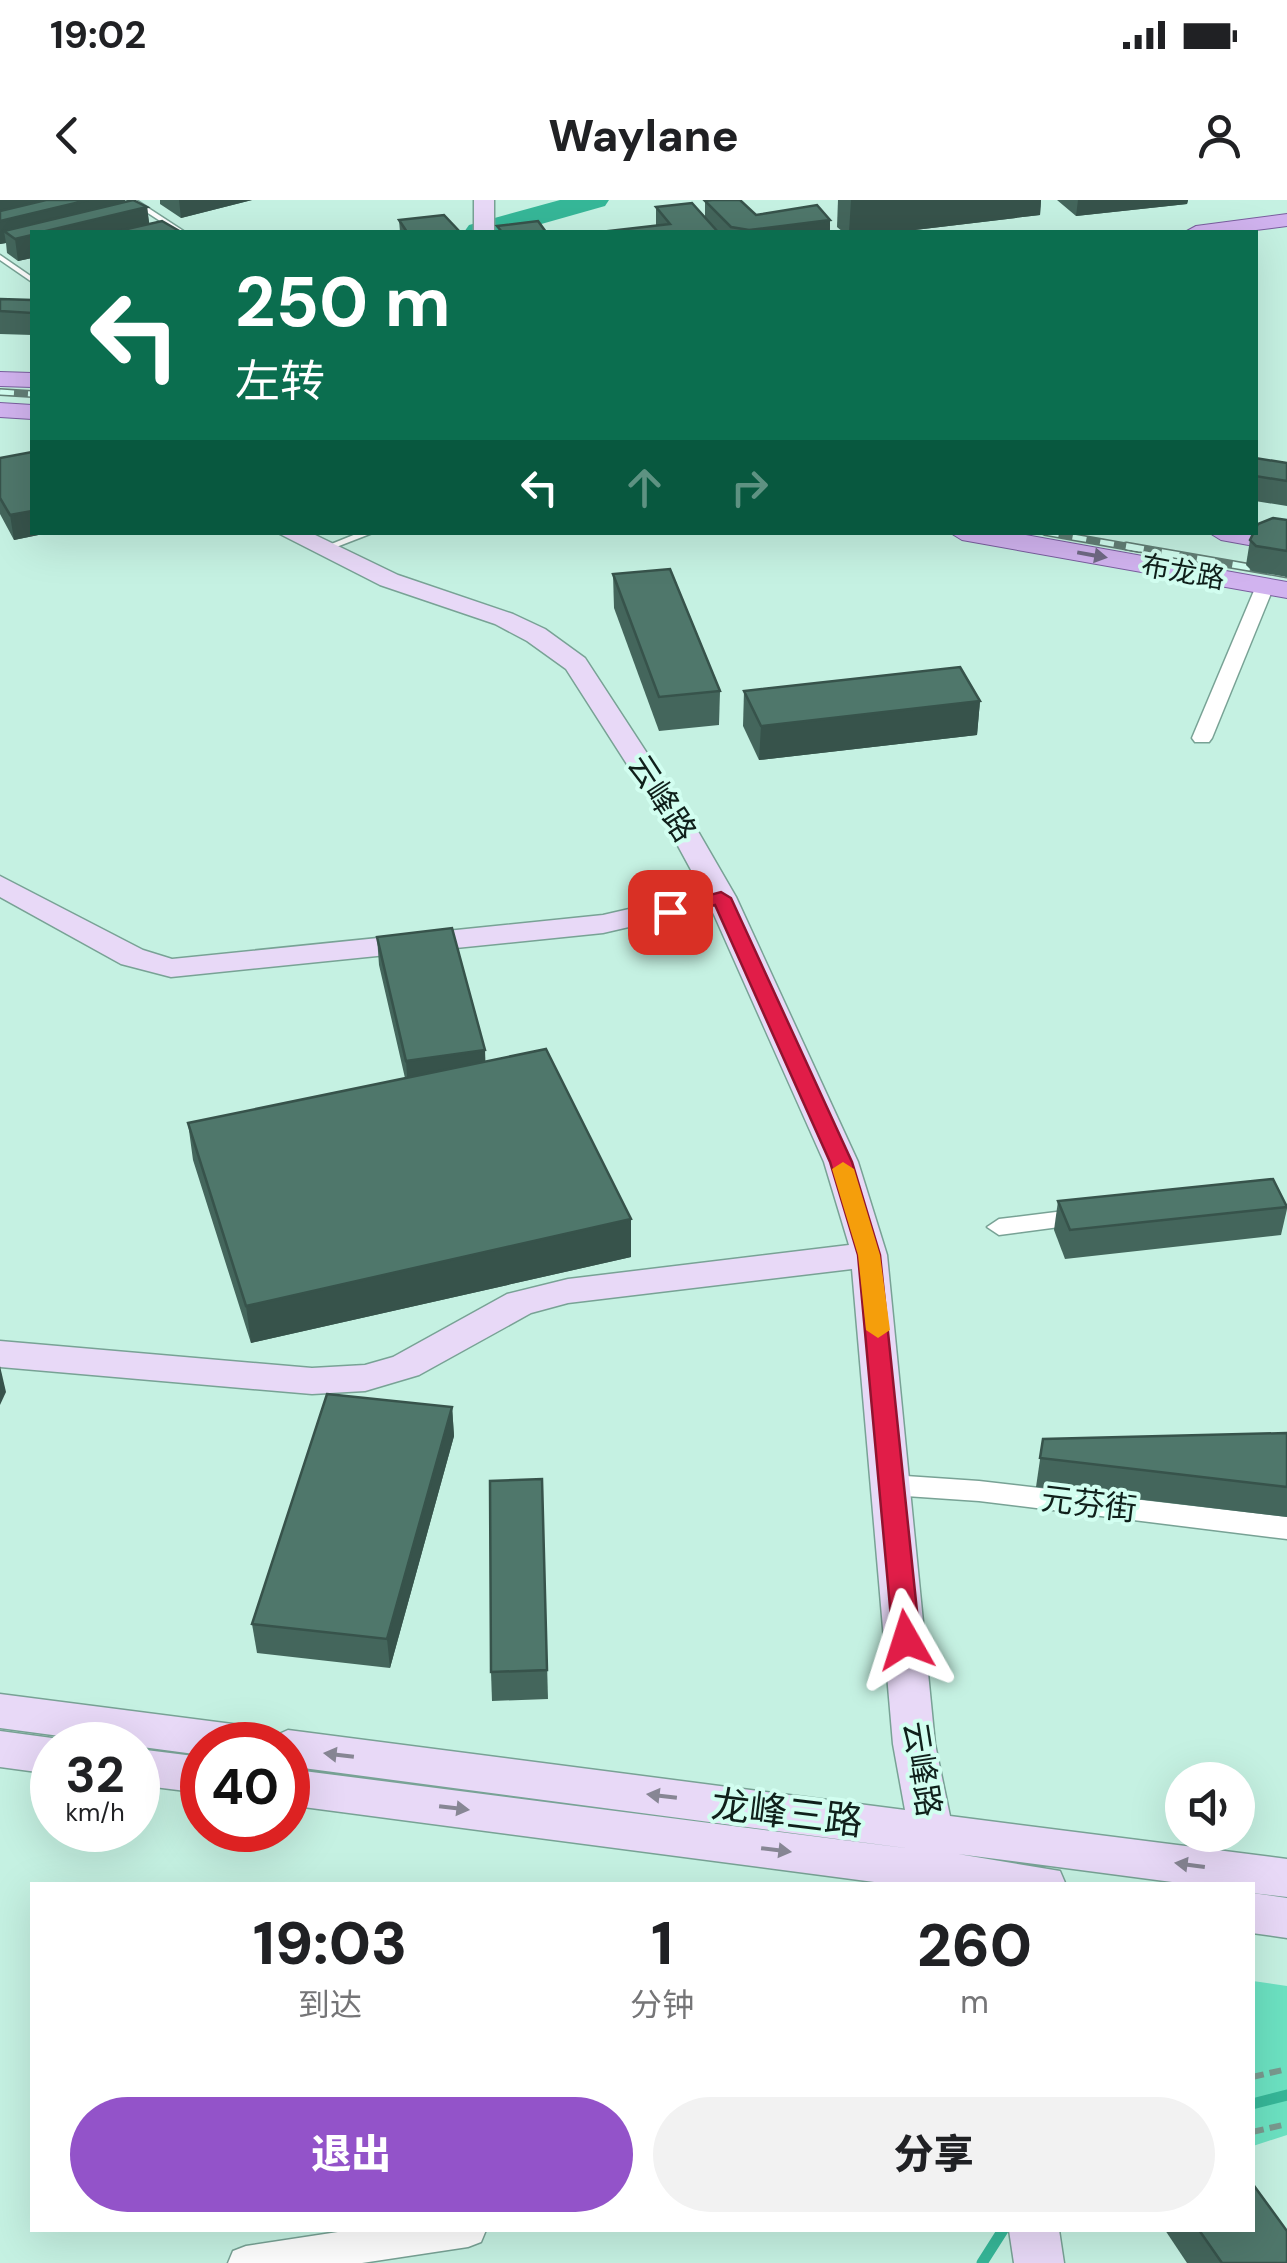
<!DOCTYPE html>
<html lang="zh">
<head>
<meta charset="utf-8">
<style>
	body { margin:0; font-family:"DM Sans","Noto Sans SC",sans-serif; background:#f2f2f2; color:#202124; height:100vh; display:flex; flex-direction:column; font-size:38px; white-space:nowrap }
	* { box-sizing:border-box; margin:0 }
	p { font-size:32px; color:#757577 }
	.icon { flex:none; width:55px; height:55px; fill:none; stroke:currentColor; stroke-width:2; stroke-linecap:round; stroke-linejoin:round }
	.map { position:relative; flex:1; overflow:hidden }
	.panel { position:absolute; left:30px; top:1682px; width:1225px; height:350px; display:flex; flex-direction:column; background:#fff; border-radius:0px; box-shadow:0 10px 40px #0002 }
	.panel>* { flex:none }
	.banner { position:absolute; left:30px; top:30px; width:1228px; height:305px; border-radius:0px; box-shadow:0 10px 40px #0002; background:#0b6e4f; color:#fff; overflow:hidden }
	.buttons { position:absolute; left:1165px; top:1562px; display:grid; gap:20px }
	.buttons a { display:grid; place-items:center; width:90px; height:90px; border-radius:50%; background:#fff; box-shadow:0 10px 40px #0002; font-size:50px }
	.speed { position:absolute; left:30px; top:1522px; display:flex; gap:20px; font-size:50px; font-weight:700; text-align:center }
	.speed>* { display:grid; place-content:center; width:130px; height:130px; border-radius:50%; background:#fff; box-shadow:0 10px 40px #0002; line-height:1 }
	.speed small { font-size:25px; font-weight:400 }
	.speed .limit { border:15px solid #d22; background:#fff; color:#111 }
	.pin { position:absolute; display:grid; place-items:center; width:85px; height:85px; color:#fff; margin:-42px; border-radius:20px; box-shadow:0 5px 15px #0006 }
	.me { position:absolute; width:110px; margin:-55px; rotate:354deg; stroke-linejoin:round; filter:drop-shadow(0 0 8px #0008) }
	.turn { display:flex; align-items:center; gap:35px; height:210px; padding:0 40px; font-size:45px }
	.turn .icon { width:130px; height:130px; stroke-width:2.5 }
	.turn b { display:block; font-size:70px; line-height:85px }
	.lanes { display:flex; align-items:center; height:95px; padding:0 40px; background:#0003; justify-content:center; gap:50px; direction:ltr }
	.lanes .off { opacity:.35 }
	.eta { display:flex; justify-content:space-evenly; align-items:center; height:170px; text-align:center }
	.eta b { font-size:60px; font-weight:800; line-height:70px }
	.button { display:flex; gap:20px; margin-top:auto; padding:20px 40px }
	.button a { flex:1; height:115px; border-radius:60px; background:#9353c9; color:#fff; font-size:40px; font-weight:800; line-height:115px; text-align:center }
	.button a+a { background:#f2f2f2; color:#202124 }
	.status { display:flex; justify-content:space-between; align-items:center; height:70px; padding:0 50px; background:#fff; direction:ltr }
	.status svg { height:28px; fill:currentColor }
	header { display:flex; justify-content:space-between; align-items:center; height:130px; padding:0 40px; background:#fff; font-size:45px; font-weight:800 }
	.map>svg:first-child { display:block }
</style>
</head>
<body>
<div class="status"><b>19:02</b><svg viewBox="0 0 49 12"><path d="M0 12V9h3v3zM5 12V6h3v6zM10 12V3h3v9zM15 12V0h3v12zM26 1h20v11H26zM47 4h2v5h-2z"/></svg></div>
<header><svg class="icon" aria-label="back" viewBox="0 0 24 24"><path d="M15 5l-7 7 7 7"/></svg>Waylane<svg class="icon" aria-label="person" viewBox="0 0 24 24"><circle cx="12" cy="8" r="4"/><path d="M4 21q1-7 8-7t8 7"/></svg></header>
<div class="map">
<svg width="1287" height="2063" viewBox="0 0 1287 2063">
	<rect width="100%" height="100%" fill="#c5f1e2"/>
	<polygon fill="#6ce2c2" points="1253,1781 1287,1786 1287,1935 1253,1946"/>
	<g fill="none" stroke-linecap="round" stroke-linejoin="round">
		<g stroke="#36b798" stroke-width="11">
			<polyline points="1252,1904 1287,1895"/>
			<polyline points="982,2063 1003,2030"/>
		</g>
		<polygon fill="#36b798" fill-rule="evenodd" points="560,0 609,0 605,6 513,32 464,32 469,25"/>
		<g stroke="#78a295" stroke-width="3">
			<g id="lane">
				<polygon points="128,0 136,0 185,32 177,32"/>
				<polygon points="0,55 32,77 32,82 0,60"/>
				<polygon points="361,332 375,332 326,351 319,349"/>
			</g>
		</g>
		<g stroke="#78a295" stroke-width="3">
			<g id="street">
				<polygon points="1265,381 1274,386 1212,538 1209,542 1195,542 1192,538 1256,386"/>
				<polygon points="1088,1008 1100,1016 1097,1022 999,1035 987,1027 999,1019"/>
				<polygon points="891,1275 979,1281 1287,1317 1287,1339 979,1301 891,1295 881,1292 877,1285 881,1278"/>
				<polygon points="351,2030 486,2030 481,2042 468,2047 362,2063 228,2063 233,2051 246,2046"/>
			</g>
		</g>
		<g stroke="#78a295" stroke-width="3">
			<g id="secondary">
				<rect x="474" y="0" width="20" height="32"/>
				<polygon points="276,332 309,332 398,375 513,414 545,429 585,458 699,633 736,697 858,962 887,1055 935,1544 950,1616 1287,1659 1287,1697 1252,1693 1252,1685 1195,1685 958,1654 1060,1671 1066,1685 897,1685 288,1605 288,1569 913,1649 288,1566 288,1545 202,1545 202,1555 0,1528 0,1494 263,1528 279,1534 288,1530 905,1610 893,1544 852,1069 568,1103 531,1113 419,1175 365,1191 312,1194 0,1167 0,1141 312,1168 365,1165 393,1157 507,1094 568,1079 849,1045 824,962 711,708 603,733 171,777 121,764 0,697 0,676 143,750 172,759 603,715 703,692 671,633 566,469 527,441 495,424 380,385"/>
				<polygon points="0,1531 52,1538 68,1545 52,1545 52,1574 0,1567"/>
				<polygon points="138,1549 202,1557 202,1593 138,1585"/>
				<polygon points="1252,1693 1287,1698 1287,1738 1252,1733"/>
				<polygon points="1009,2030 1059,2030 1064,2063 1014,2063"/>
			</g>
		</g>
		<g stroke="#7a5e9e" stroke-width="2">
			<g id="primary">
				<polygon points="1287,14 1287,26 1240,32 1185,32 1196,26"/>
				<polygon points="0,172 32,173 32,187 0,186"/>
				<polygon points="0,203 32,205 32,219 0,217"/>
				<polygon points="1255,330 1287,336 1287,352 1221,340 1208,332"/>
				<polygon points="949,332 1009,332 1287,382 1287,398 962,340"/>
			</g>
		</g>
		<g stroke="#7a9a8f" stroke-width="6" stroke-dasharray="12 6" stroke-linecap="butt">
			<polyline points="1252,1877 1287,1869"/>
			<polyline points="1252,1932 1287,1924"/>
		</g>
		<use href="#lane" fill="#fff" fill-rule="evenodd"/>
		<use href="#street" fill="#fff" fill-rule="evenodd"/>
		<use href="#secondary" fill="#e8d9f7" fill-rule="evenodd"/>
		<use href="#primary" fill="#d1b3ef" fill-rule="evenodd"/>
		<g stroke="#637f76" stroke-width="8">
			<g id="rail-far1">
				<polyline points="0,192 32,194"/>
				<polyline points="1045,332 1140,349"/>
			</g>
		</g>
		<g stroke="#637f76" stroke-width="9">
			<polyline id="rail" points="1126,346 1287,374"/>
		</g>
		<use href="#rail-far1" stroke="#d2fef0" stroke-width="5" stroke-dasharray="14" stroke-linecap="butt"/>
		<use href="#rail" stroke="#d2fef0" stroke-width="6" stroke-dasharray="18" stroke-linecap="butt"/>
	</g>
	<g fill="#44665c">
		<polygon points="0,0 125,0 125,2 147,7 149,24 181,32 32,32 32,58 18,61 7,53 6,43 0,44"/>
		<polygon points="160,0 252,0 181,18 160,4"/>
		<polygon points="838,0 1041,0 1040,15 898,32 843,32 837,27"/>
		<polygon points="1057,0 1188,0 1187,4 1076,16"/>
		<polygon points="705,1 756,15 830,20 830,32 600,32 656,26 656,7 705,18"/>
		<polygon points="399,20 460,32 400,32"/>
		<polygon points="0,99 32,100 32,135 0,134"/>
		<polygon points="0,258 32,332 53,332 14,340 0,314"/>
		<polygon points="1255,258 1287,263 1287,306 1255,301"/>
		<polygon points="1287,320 1287,377 1252,371 1246,365 1250,340"/>
		<polygon points="613,374 720,491 719,525 659,531 614,408"/>
		<polygon points="744,491 980,501 977,535 759,560 743,526"/>
		<polygon points="377,737 485,850 485,861 631,1019 631,1057 251,1143 193,960 188,923 405,878 379,765"/>
		<polygon points="1058,1001 1287,1006 1287,1009 1281,1035 1065,1059 1054,1030"/>
		<polygon points="452,1207 454,1236 390,1468 257,1453 252,1424"/>
		<polygon points="1287,1233 1287,1317 1036,1287 1043,1239"/>
		<polygon points="542,1279 548,1499 492,1501 491,1472"/>
		<polygon points="1165,2030 1252,2030 1287,2063 1187,2063"/>
	</g>
	<g fill="#37534b">
		<polygon points="0,0 86,0 0,21"/>
		<polygon points="88,0 125,0 127,12 147,7 150,29 135,32 32,32 32,58 18,61 15,39 4,31 6,43 0,44 0,21"/>
		<polygon points="179,0 252,0 181,18"/>
		<polygon points="851,0 1041,0 1040,15 898,32 849,32"/>
		<polygon points="1078,0 1188,0 1187,4 1076,16"/>
		<polygon points="830,20 830,32 749,32 749,30"/>
		<polygon points="32,311 32,332 53,332 14,340 10,315"/>
		<polygon points="980,501 977,535 759,560 761,526"/>
		<polygon points="485,850 486,878 408,889 406,861"/>
		<polygon points="631,1019 631,1057 251,1143 246,1106"/>
		<polygon points="0,1166 6,1192 0,1205"/>
		<polygon points="452,1207 454,1236 390,1468 387,1439"/>
	</g>
	<g fill="#4f776b" stroke="#37534b" stroke-width="2.5">
		<polygon points="46,0 88,0 0,21 0,11"/>
		<polygon points="133,0 147,7 42,32 32,32 32,35 15,39 4,31"/>
		<polygon points="712,0 740,0 756,15 817,5 830,20 749,30 731,27 705,1"/>
		<polygon points="692,3 718,32 600,32 670,24 656,7"/>
		<polygon points="444,15 460,32 407,32 399,20"/>
		<polygon points="162,21 181,32 114,32"/>
		<polygon points="538,21 546,32 502,32 497,26"/>
		<polygon points="0,99 32,100 32,113 0,111"/>
		<polygon points="32,252 32,311 10,315 0,298 0,258"/>
		<polygon points="1255,258 1287,263 1287,281 1255,276"/>
		<polygon points="1273,318 1287,320 1287,351 1256,346 1250,340 1258,324"/>
		<polygon points="670,369 720,491 659,497 613,374"/>
		<polygon points="960,467 980,501 761,526 744,491"/>
		<polygon points="452,728 485,850 406,861 377,737"/>
		<polygon points="546,849 631,1019 246,1106 188,923"/>
		<polygon points="1273,979 1287,1007 1070,1030 1058,1001"/>
		<polygon points="327,1194 452,1207 387,1439 252,1424"/>
		<polygon points="1287,1233 1287,1287 1040,1258 1043,1239"/>
		<polygon points="542,1279 547,1470 491,1472 490,1281"/>
		<polygon points="1252,1983 1287,2031 1287,2063 1222,2063 1199,2030 1252,2030"/>
	</g>
	<defs><path id="oneway-solid" d="M-6-.8H1V-3.2L6.5 0L1 3.2V.8H-6Z" transform="scale(2.5)"/></defs>
	<use fill="#706a85" href="#oneway-solid" transform="translate(1092 355) rotate(10)"/>
	<g fill="#878694">
		<use href="#oneway-solid" transform="translate(339 1555) rotate(-173)"/>
		<use href="#oneway-solid" transform="translate(662 1596) rotate(-173)"/>
		<use href="#oneway-solid" transform="translate(454 1608) rotate(7)"/>
		<use href="#oneway-solid" transform="translate(776 1650) rotate(7)"/>
		<use href="#oneway-solid" transform="translate(1190 1665) rotate(-172)"/>
	</g>
	<polygon fill="#e11d48" stroke="#92132f" stroke-width="2.5" points="721,692 731,698 852,962 880,1055 920,1440 916,1448 906,1451 897,1448 893,1440 858,1055 830,962 715,705 670,717 661,712 664,707"/>
	<polygon fill="#f59e0b" points="843,962 854,969 880,1055 890,1130 878,1138 866,1130 858,1055 832,969"/>
	<g text-anchor="middle" dominant-baseline="central" stroke-width="8" stroke-linejoin="round" paint-order="stroke">
		<g font-size="28" fill="#10201b" stroke="#d2fef0">
			<text transform="translate(1183 372) rotate(10)">布龙路</text>
		</g>
		<g font-size="32" fill="#10201b" stroke="#d2fef0">
			<text transform="translate(662 598) rotate(57)">云峰路</text>
			<text transform="translate(1089 1304) rotate(7)">元芬街</text>
			<text transform="translate(922 1569) rotate(81)">云峰路</text>
		</g>
		<g font-size="38" fill="#10201b" stroke="#d2fef0">
			<text transform="translate(787 1613) rotate(7)">龙峰三路</text>
		</g>
	</g>
</svg>
<div class="buttons">
<a><svg class="icon" aria-label="sound" viewBox="0 0 24 24"><path d="M4 9h4l5-4v14l-5-4H4zM17 9q2 3 0 6"/></svg></a>
</div>
<div class="speed"><div>32<small>km/h</small></div><div class="limit">40</div></div>
<div class="pin" style="left:670px;top:712px;background:#d93025"><svg class="icon" aria-label="arrive" viewBox="0 0 24 24"><path d="M6 21V4h12l-3 4 3 4H6"/></svg></div>
<svg class="me" style="left:906px;top:1440px" viewBox="-20 -20 40 40"><path d="M0-17L14 15 0 8-14 15z" fill="#e11d48" stroke="#fff" stroke-width="4"/></svg>
<div class="banner">
<div class="turn"><svg class="icon" aria-label="left" viewBox="0 0 24 24"><path d="M17 20v-9H6M10 6l-5 5 5 5"/></svg><div><b>250 m</b>左转</div></div>
<div class="lanes"><svg class="icon" aria-label="left" viewBox="0 0 24 24"><path d="M17 20v-9H6M10 6l-5 5 5 5"/></svg><svg class="icon off" aria-label="ahead" viewBox="0 0 24 24"><path d="M12 20V5M6 11l6-6 6 6"/></svg><svg class="icon off" aria-label="right" viewBox="0 0 24 24"><path d="M7 20v-9h11M14 6l5 5-5 5"/></svg></div>
</div>
<section class="panel">
<div class="eta">
<div><b>19:03</b><p>到达</p></div>
<div><b>1</b><p>分钟</p></div>
<div><b>260</b><p>m</p></div>
</div>
<div class="button"><a>退出</a><a>分享</a></div>
</section>
</div>
</body>
</html>
